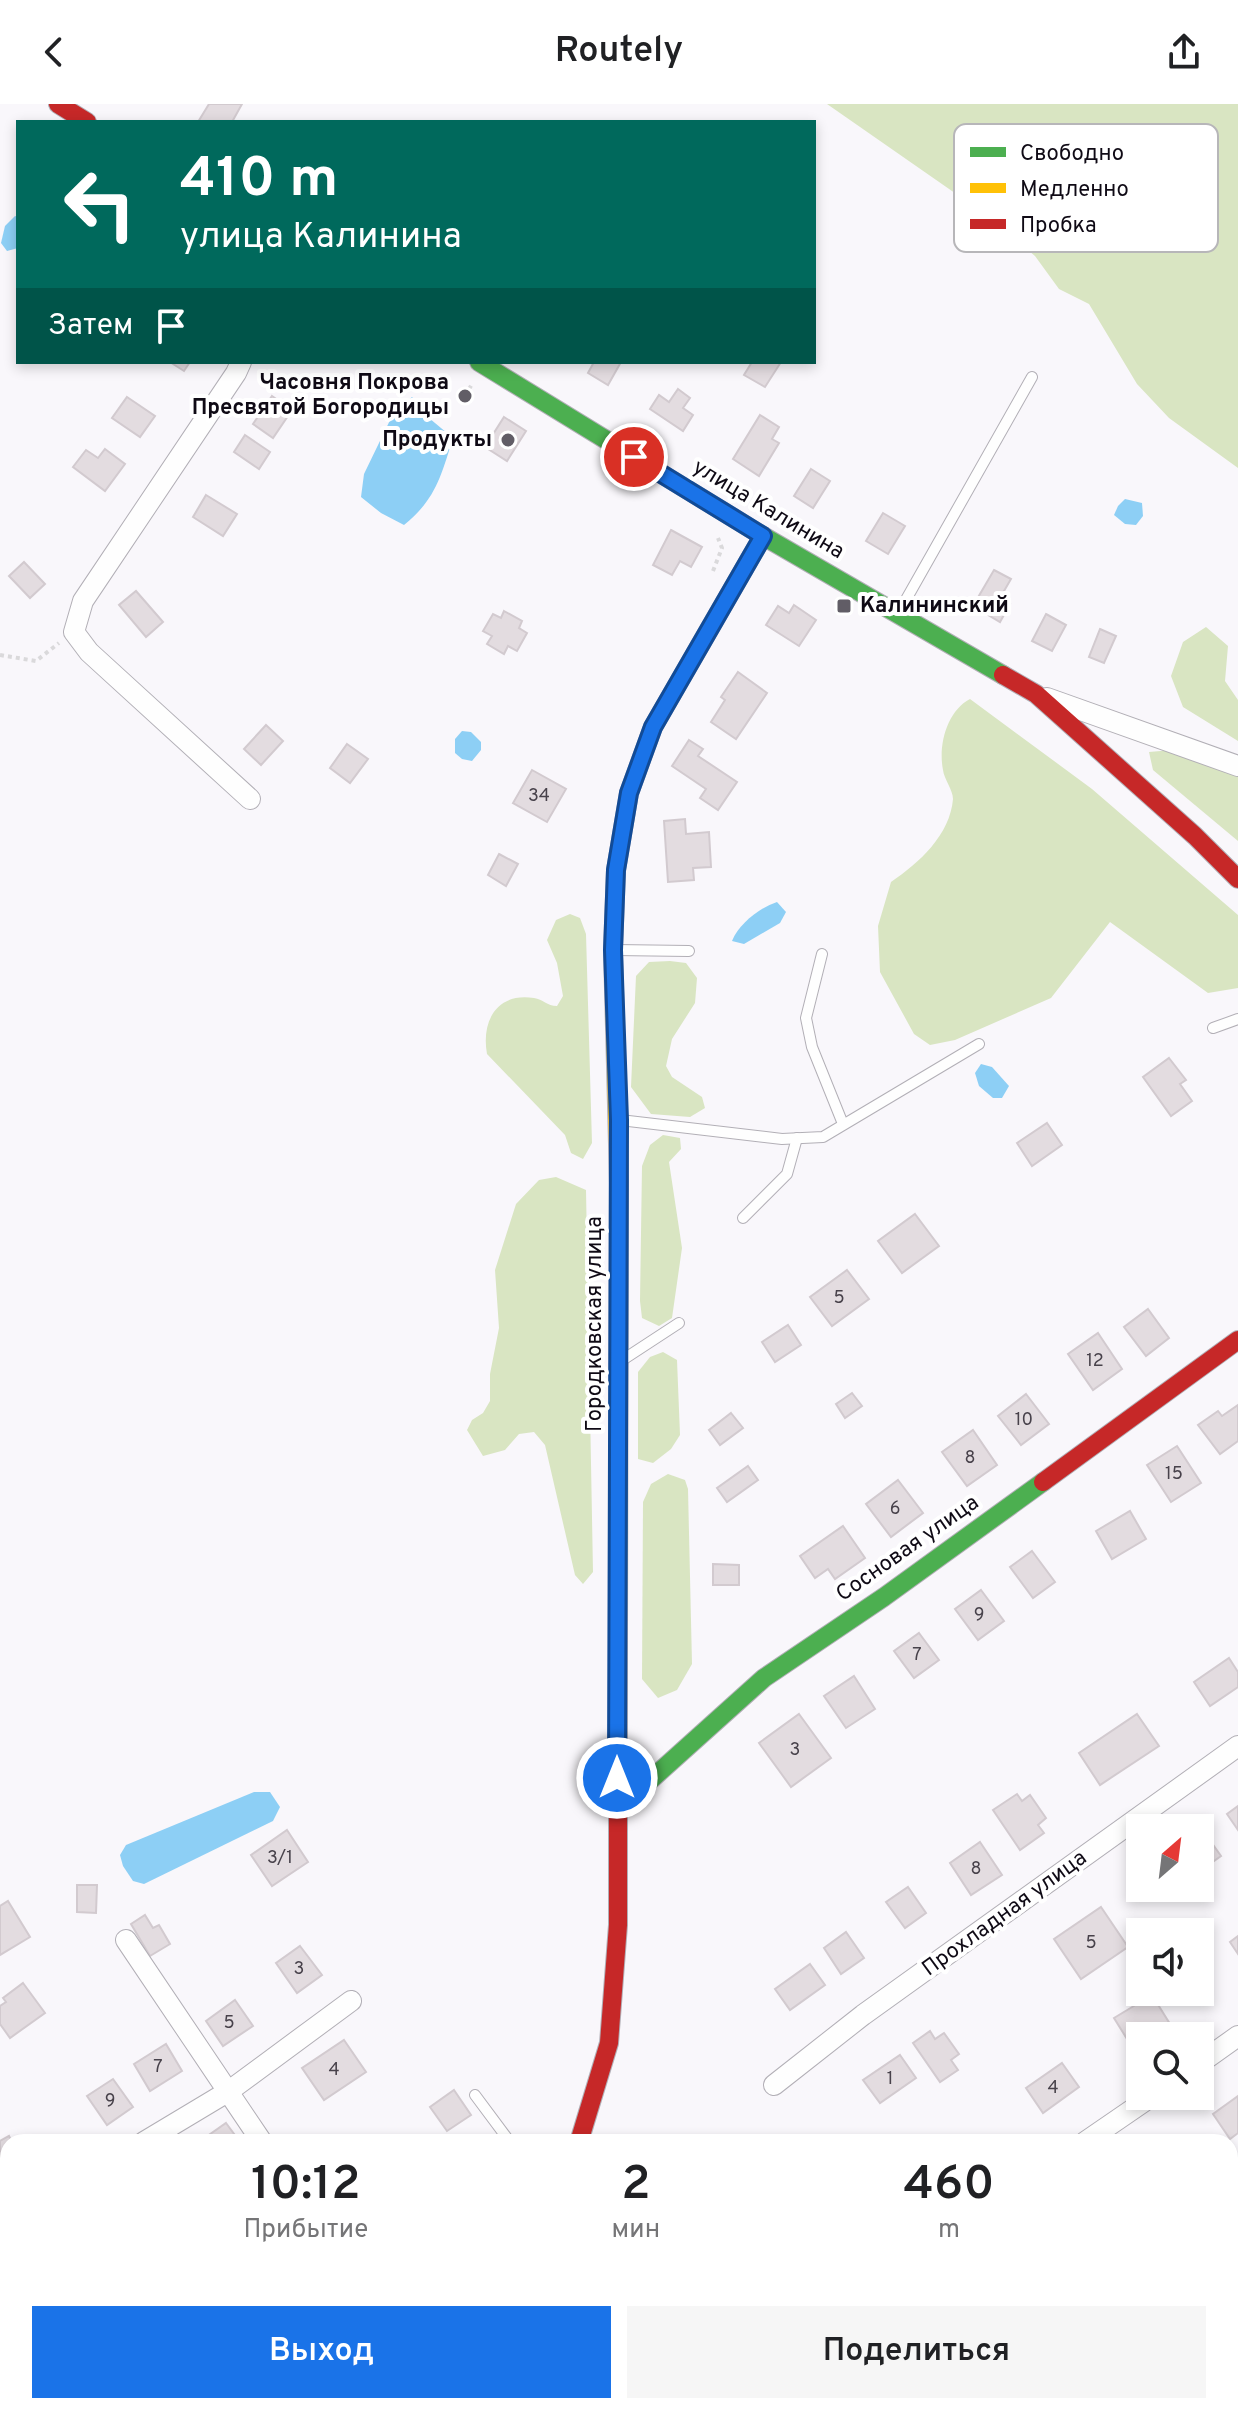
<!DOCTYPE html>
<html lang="ru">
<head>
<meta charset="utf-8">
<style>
	body { margin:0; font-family:Overpass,sans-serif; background:#f6f6f6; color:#202124; height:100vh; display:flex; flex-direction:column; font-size:30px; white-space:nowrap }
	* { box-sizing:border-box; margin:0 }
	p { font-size:26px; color:#757577 }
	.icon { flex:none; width:44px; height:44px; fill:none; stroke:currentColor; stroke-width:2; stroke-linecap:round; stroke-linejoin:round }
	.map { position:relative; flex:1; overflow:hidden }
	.details { position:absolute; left:0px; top:2030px; width:1238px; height:280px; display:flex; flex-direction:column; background:#fff; border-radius:24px 24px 0 0; box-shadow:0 4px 12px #0003 }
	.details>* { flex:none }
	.guide { position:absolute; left:16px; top:16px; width:800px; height:244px; border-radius:0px; box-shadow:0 4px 12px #0003; background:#00695c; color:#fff; overflow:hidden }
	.needle { width:52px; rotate:28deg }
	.controls { position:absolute; left:1126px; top:1710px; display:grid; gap:16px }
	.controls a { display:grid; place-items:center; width:88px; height:88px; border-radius:0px; background:#fff; box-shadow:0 4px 12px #0003; font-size:40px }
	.pin { position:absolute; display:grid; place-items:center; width:68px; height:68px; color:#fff; margin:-34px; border:4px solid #fff; border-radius:50%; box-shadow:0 2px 8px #0007 }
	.me { position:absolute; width:88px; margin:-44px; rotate:0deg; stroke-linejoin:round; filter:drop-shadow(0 0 6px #0008) }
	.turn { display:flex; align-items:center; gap:28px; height:168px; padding:0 32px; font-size:36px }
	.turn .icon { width:104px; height:104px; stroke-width:2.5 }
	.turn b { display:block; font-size:56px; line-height:68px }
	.then { display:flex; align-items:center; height:76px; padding:0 32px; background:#0003; gap:16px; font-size:30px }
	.eta { display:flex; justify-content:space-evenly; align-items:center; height:136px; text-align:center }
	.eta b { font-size:48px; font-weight:600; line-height:56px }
	.primary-button { display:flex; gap:16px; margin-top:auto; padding:16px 32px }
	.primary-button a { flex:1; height:92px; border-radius:0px; background:#1a73e8; color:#fff; font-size:32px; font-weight:600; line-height:92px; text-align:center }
	.primary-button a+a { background:#f6f6f6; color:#202124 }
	header { display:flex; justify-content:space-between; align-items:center; height:104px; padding:0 32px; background:#fff; font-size:36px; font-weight:600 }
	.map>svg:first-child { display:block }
</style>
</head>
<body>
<header><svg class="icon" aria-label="back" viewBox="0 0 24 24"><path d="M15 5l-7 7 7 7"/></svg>Routely<svg class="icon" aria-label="share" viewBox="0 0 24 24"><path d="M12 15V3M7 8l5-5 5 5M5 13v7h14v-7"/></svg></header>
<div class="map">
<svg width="1238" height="2310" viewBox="0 0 1238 2310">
	<rect width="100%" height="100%" fill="#f9f7fb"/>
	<g fill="#d9e5c2">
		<polygon points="827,0 1238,0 1238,364 1169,314 1137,280 1089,200 1059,185 1035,152 985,110"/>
		<polygon points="1206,523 1228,542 1225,577 1238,596 1238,637 1183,603 1171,572 1183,538"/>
		<path d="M 970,595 L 1092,685 L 1238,811 L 1238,884 L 1208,889 L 1110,818 L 1051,894 L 955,936 L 930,941 L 914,930 L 880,868 L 878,822 L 891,778 C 919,759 950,731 953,695 C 953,686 944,675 943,666 C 938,641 947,607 970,595 Z"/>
		<polygon points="1172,646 1238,672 1238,737 1153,666 1149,648"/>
		<path d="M 570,810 L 580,814 L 586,830 L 592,1039 L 583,1055 L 571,1049 L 565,1031 L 487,950 C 481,917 497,888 534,894 C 543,895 547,902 557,902 L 563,892 L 557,859 L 547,836 L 556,816 Z"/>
		<polygon points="670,857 686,859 697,874 695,899 672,935 666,962 672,973 702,993 705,1004 690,1013 651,1010 631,983 636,872 649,858"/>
		<polygon points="663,1031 680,1034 681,1045 669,1058 682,1144 672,1214 659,1222 642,1214 640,1197 642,1062 650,1041"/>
		<polygon points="556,1073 586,1086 593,1468 583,1480 575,1471 545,1341 534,1328 519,1330 505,1346 483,1352 467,1326 472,1316 483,1309 490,1297 490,1270 499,1224 495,1166 516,1100 539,1076"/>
		<polygon points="663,1248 677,1256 680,1331 671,1345 653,1359 638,1355 638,1268 650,1253"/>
		<polygon points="668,1370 685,1376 688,1385 692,1560 677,1586 658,1594 642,1575 643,1398 651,1380"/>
	</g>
	<g fill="#8dcff5">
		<polygon points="15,112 18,113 18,144 7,147 1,139 5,122"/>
		<path d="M 412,293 L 429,314 L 453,334 C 441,372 436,395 404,421 L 381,409 L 361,393 L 364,370 L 393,310 Z"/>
		<polygon points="1125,395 1142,399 1143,412 1136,421 1125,420 1114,411 1118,402"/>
		<polygon points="462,627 471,628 481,638 481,646 472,657 462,655 455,649 455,635"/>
		<path d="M 777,798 L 786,808 L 780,819 L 744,840 L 732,837 C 739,820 759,804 777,798 Z"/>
		<polygon points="981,960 992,963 1009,982 1002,994 993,994 979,982 975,969"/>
		<polygon points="254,1688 270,1688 280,1703 273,1717 144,1780 133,1777 123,1762 120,1751 126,1741"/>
	</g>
	<g fill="#e3dce0" stroke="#d2cacf" stroke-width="2">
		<polygon points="209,0 242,0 232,18 198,18"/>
		<polygon points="170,258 190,258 184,267"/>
		<polygon points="594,258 621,258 608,281 588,269"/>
		<polygon points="752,258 781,258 765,283 744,271"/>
		<polygon points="678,285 690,294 683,304 693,311 683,327 650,305 659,291 669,298"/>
		<polygon points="272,292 292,306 273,334 253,320"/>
		<polygon points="127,293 155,312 140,333 112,314"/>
		<polygon points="760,311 779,323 772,335 779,339 759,372 733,355"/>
		<polygon points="504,313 526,327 507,357 485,343"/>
		<polygon points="245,331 270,348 259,365 234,348"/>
		<polygon points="105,345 125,360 105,387 73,363 86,346 98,354"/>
		<polygon points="811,365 830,377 813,404 794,392"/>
		<polygon points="206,391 237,410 223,432 193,413"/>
		<polygon points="883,409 905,422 888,450 866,437"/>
		<polygon points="671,426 702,443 691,463 680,457 672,471 653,461"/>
		<polygon points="24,458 45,480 30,494 9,472"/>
		<polygon points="994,466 1011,475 1000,494 1010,500 1000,518 973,502"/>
		<polygon points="136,487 163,518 146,533 119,501"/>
		<polygon points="794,501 816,516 799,542 766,521 778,502 789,509"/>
		<polygon points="504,507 522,517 519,524 527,529 517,547 508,542 504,550 487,540 492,532 483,527 493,510 501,514"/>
		<polygon points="1046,510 1066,521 1052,547 1032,537"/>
		<polygon points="1100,525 1116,532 1104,559 1089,553"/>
		<polygon points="738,568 767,589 736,635 711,618 725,596 721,593"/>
		<polygon points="266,621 283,637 261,661 244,645"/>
		<polygon points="689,636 703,645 698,652 737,678 718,706 700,694 706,685 672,662"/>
		<polygon points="347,640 368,655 350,679 330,664"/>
		<polygon points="532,666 566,685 547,718 513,699"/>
		<polygon points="685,715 686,730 709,728 711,763 693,764 694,776 668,778 664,717"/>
		<polygon points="499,750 518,760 506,782 488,771"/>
		<polygon points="1169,954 1186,976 1180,980 1192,997 1171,1012 1143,973"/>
		<polygon points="1047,1019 1062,1041 1032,1062 1017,1039"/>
		<polygon points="915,1110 939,1142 902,1169 878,1137"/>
		<polygon points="847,1166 869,1195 832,1222 810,1193"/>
		<polygon points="1148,1205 1169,1234 1146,1252 1124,1223"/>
		<polygon points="788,1221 801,1241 775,1258 762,1238"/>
		<polygon points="1098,1229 1122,1265 1093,1286 1068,1250"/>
		<polygon points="852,1289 862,1302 845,1314 836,1300"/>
		<polygon points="1026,1290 1049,1320 1021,1341 998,1312"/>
		<polygon points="1238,1301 1238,1337 1220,1350 1198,1321 1218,1307 1222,1312"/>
		<polygon points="731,1309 743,1324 720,1341 709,1326"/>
		<polygon points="973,1326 997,1361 967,1382 942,1348"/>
		<polygon points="1177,1342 1201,1379 1171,1398 1147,1361"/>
		<polygon points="748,1362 758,1376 727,1398 717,1384"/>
		<polygon points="898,1376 923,1409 891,1433 866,1400"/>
		<polygon points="1130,1407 1146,1435 1112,1455 1096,1427"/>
		<polygon points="843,1422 865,1454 835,1475 828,1465 815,1474 800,1452"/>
		<polygon points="1032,1447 1055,1478 1033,1494 1010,1463"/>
		<polygon points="713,1460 739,1461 739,1481 713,1481"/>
		<polygon points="981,1486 1004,1517 978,1536 955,1505"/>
		<polygon points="919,1529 939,1556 914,1574 894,1547"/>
		<polygon points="1229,1554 1238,1568 1238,1583 1210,1602 1194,1578"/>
		<polygon points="854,1572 875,1605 846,1624 824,1592"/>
		<polygon points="799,1610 831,1654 791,1683 759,1639"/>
		<polygon points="1137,1610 1159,1642 1100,1681 1079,1649"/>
		<polygon points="1017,1690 1022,1697 1030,1691 1046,1714 1038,1721 1044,1729 1020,1746 993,1706"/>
		<polygon points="1238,1702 1238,1726 1227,1710"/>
		<polygon points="287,1726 308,1758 272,1782 251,1751"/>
		<polygon points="1204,1728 1221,1752 1200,1767 1200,1731"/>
		<polygon points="980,1738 1002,1771 971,1791 950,1759"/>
		<polygon points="77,1781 97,1781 96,1809 77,1808"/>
		<polygon points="908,1783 926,1809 905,1824 886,1798"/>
		<polygon points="8,1797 30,1833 0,1851 0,1802"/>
		<polygon points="1101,1803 1128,1843 1081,1875 1054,1835"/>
		<polygon points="145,1811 153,1824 159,1821 170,1840 150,1852 131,1820"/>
		<polygon points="846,1828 864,1854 841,1870 824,1844"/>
		<polygon points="1238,1832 1238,1850 1230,1838"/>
		<polygon points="300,1842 322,1871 297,1889 276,1859"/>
		<polygon points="810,1860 825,1881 790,1906 775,1885"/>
		<polygon points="23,1879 45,1909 10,1934 0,1920 0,1902 6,1898 3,1894"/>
		<polygon points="1152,1891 1170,1920 1150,1932 1140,1932 1140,1938 1132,1943 1114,1914"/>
		<polygon points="235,1896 253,1922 223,1942 206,1917"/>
		<polygon points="930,1927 935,1935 944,1929 959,1950 951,1956 958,1966 940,1978 913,1939"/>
		<polygon points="344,1936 366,1968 324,1996 302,1964"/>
		<polygon points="166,1940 182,1967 150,1987 134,1960"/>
		<polygon points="900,1951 916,1974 880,1999 863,1976"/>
		<polygon points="1062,1959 1079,1983 1043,2009 1026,1984"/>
		<polygon points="113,1975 133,2003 107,2021 87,1992"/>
		<polygon points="454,1986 471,2011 447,2027 430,2003"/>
		<polygon points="1238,1992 1238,2029 1230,2035 1213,2010"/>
		<polygon points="226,2019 240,2038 209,2038 206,2033"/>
		<polygon points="9,2032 12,2038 8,2038 7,2082 0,2069 0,2037"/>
		<polygon points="1238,2093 1238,2152 1232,2156 1230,2152 1230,2098"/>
		<polygon points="183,2302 212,2302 214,2305 206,2310 188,2310"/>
		<polygon points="438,2302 459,2302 447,2310 443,2310"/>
		<polygon points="674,2302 700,2302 688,2310 680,2310"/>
	</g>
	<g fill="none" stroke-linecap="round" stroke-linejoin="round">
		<g stroke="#b2afb6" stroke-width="12">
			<g id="lane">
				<polyline points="899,508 1032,273"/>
				<polyline points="615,846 689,847"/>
				<polyline points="822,850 806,914 812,943 843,1020"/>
				<polyline points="1213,924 1238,915"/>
				<polyline points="620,1016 782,1035 823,1033 979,940"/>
				<polyline points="743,1114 787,1070 797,1034"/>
				<polyline points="624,1255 679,1219"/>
				<polyline points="475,1991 510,2038"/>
			</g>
		</g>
		<g stroke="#b2afb6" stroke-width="22">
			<g id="street">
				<polyline points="241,258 236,269 83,497 74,528 89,548 250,695"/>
				<polyline points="1047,594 1238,662"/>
				<polyline points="126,1836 262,2038"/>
				<polyline points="1200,1959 1238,1932"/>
				<polyline points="774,1981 863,1911 1238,1642"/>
				<polyline points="144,2038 229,1987 351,1897"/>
				<polyline points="1085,2038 1152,1992"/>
				<polyline points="0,2125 8,2120"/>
				<polyline points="1230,2252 1238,2246"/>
				<polyline points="406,2302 412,2310"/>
				<polyline points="762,2302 767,2310"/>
				<polyline points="1152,2310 1163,2302"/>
			</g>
		</g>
		<g stroke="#b2afb6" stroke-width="20">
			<g id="fast">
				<polyline points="479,258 763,432 1003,571"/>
				<polyline points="618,1527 619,1079"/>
				<polyline points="617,1706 764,1574 884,1493 1043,1378"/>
			</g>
		</g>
		<g stroke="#b2afb6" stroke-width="20">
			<polyline id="slow" points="619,1079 613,846 616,766 629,689 653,623 763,432"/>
		</g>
		<g stroke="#b2afb6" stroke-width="20">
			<g id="jam">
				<polyline points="58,0 87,18"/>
				<polyline points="1003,571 1036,590 1195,732 1238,775"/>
				<polyline points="1043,1378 1238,1236"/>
				<polyline points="579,2038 609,1939 618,1821 618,1527"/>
				<polyline points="321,2310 332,2302"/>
			</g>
		</g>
		<g stroke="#dad9db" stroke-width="4" stroke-dasharray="4 4" stroke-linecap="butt">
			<polyline points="465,292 472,280"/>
			<polyline points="713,467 722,444 718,434"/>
			<polyline points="0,551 36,557 59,539"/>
		</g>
		<use href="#lane" stroke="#fefefe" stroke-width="10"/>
		<use href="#street" stroke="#fefefe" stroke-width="20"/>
		<use href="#fast" stroke="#4caf50" stroke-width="18"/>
		<use href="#slow" stroke="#ffc107" stroke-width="18"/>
		<use href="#jam" stroke="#c62828" stroke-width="18"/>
	</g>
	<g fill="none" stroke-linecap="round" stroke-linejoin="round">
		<g stroke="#114b97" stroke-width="20">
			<polyline id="route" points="617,1674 619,1016 613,846 616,766 629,689 653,623 763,432 634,353"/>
		</g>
		<use href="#route" stroke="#1a73e8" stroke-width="14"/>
	</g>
	<g fill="#615d66" stroke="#fff" stroke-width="3">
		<circle cx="465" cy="292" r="8"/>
		<circle cx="508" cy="336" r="8"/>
		<rect x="836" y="494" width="16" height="16" rx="4"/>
	</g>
	<g text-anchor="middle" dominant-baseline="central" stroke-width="8" stroke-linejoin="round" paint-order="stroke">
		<g font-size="18" fill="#48424b">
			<text x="539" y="692">34</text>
			<text x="839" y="1194">5</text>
			<text x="1095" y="1257">12</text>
			<text x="1024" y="1316">10</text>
			<text x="970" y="1354">8</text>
			<text x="1174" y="1370">15</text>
			<text x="895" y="1405">6</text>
			<text x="979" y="1511">9</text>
			<text x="917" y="1551">7</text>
			<text x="795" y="1646">3</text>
			<text x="280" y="1754">3/1</text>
			<text x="976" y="1765">8</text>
			<text x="1091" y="1839">5</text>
			<text x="299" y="1865">3</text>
			<text x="229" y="1919">5</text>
			<text x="158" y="1963">7</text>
			<text x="334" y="1966">4</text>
			<text x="890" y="1975">1</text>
			<text x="1053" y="1984">4</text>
			<text x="110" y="1997">9</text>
		</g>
		<g font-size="22" font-weight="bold" fill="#0f0a15" stroke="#fff" text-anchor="end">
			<text x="449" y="279">Часовня Покрова<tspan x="449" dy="25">Пресвятой Богородицы</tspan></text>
			<text x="492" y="336">Продукты</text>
			<text x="860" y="502" text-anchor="start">Калининский</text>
		</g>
		<g font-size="22" fill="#0f0a15" stroke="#fff">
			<text transform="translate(768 406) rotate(31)">улица Калинина</text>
			<text transform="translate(595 1220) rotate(-90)">Городковская улица</text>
			<text transform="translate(908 1445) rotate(-35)">Сосновая улица</text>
			<text transform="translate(1005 1810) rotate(-36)">Прохладная улица</text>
		</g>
	</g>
	<rect x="954" y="20" width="264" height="128" rx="12" fill="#fff" stroke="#b7b6b9" stroke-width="2"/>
	<rect x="970" y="43" width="36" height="10" fill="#4caf50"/>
	<rect x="970" y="79" width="36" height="10" fill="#ffc107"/>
	<rect x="970" y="115" width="36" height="10" fill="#c62828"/>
	<g font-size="22" fill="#0f0a15">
		<text x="1020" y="56">Свободно</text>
		<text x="1020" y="92">Медленно</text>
		<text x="1020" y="128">Пробка</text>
	</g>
</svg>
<div class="controls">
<a><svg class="needle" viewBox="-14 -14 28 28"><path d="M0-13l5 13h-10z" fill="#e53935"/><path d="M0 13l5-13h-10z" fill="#757577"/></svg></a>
<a><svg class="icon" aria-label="sound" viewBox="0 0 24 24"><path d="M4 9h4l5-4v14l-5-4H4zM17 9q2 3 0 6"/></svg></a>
<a><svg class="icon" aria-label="search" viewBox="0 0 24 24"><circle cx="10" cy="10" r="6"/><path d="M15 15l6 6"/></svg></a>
</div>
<div class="pin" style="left:634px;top:353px;background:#d93025"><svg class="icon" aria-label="arrive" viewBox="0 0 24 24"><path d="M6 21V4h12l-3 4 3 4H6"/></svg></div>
<svg class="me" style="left:617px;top:1674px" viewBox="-20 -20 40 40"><circle r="17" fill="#1a73e8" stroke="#fff" stroke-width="3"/><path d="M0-11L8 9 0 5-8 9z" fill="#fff"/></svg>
<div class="guide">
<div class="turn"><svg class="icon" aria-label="left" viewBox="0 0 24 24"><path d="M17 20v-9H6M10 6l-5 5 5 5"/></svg><div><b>410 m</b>улица Калинина</div></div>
<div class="then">Затем<svg class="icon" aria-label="arrive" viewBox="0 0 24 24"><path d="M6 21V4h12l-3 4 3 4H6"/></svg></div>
</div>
<section class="details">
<div class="eta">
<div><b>10:12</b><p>Прибытие</p></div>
<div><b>2</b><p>мин</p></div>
<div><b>460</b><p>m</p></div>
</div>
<div class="primary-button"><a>Выход</a><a>Поделиться</a></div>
</section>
</div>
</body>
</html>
